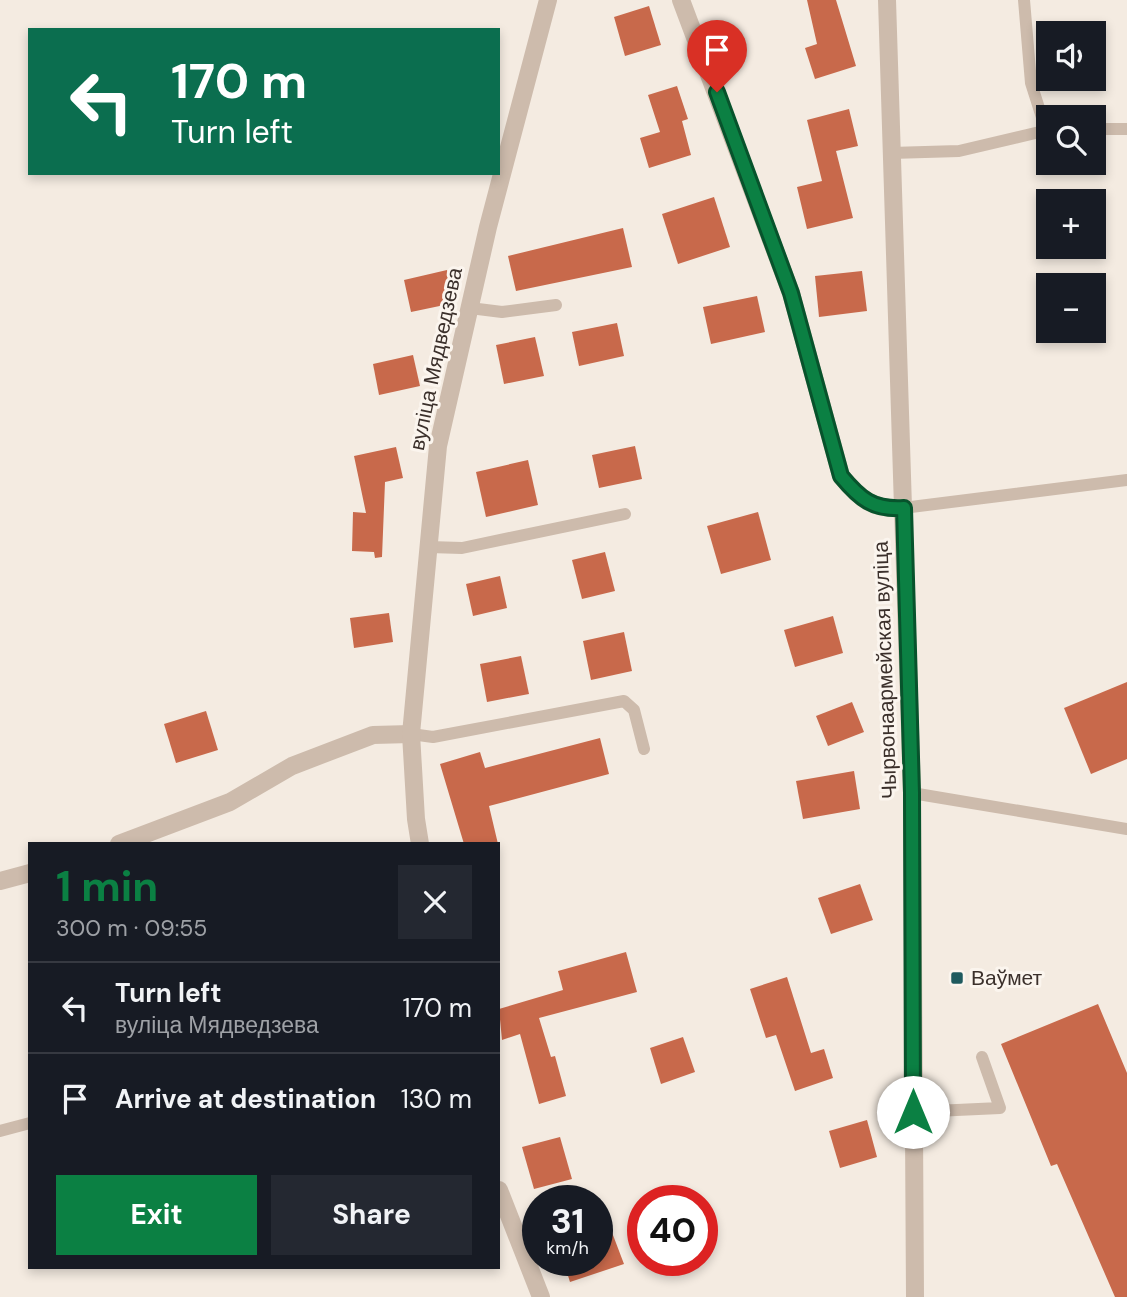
<!DOCTYPE html>
<html lang="en">
<head>
<meta charset="utf-8">
<style>
	body { margin:0; font-family:"DM Sans",sans-serif; background:#242831; color:#f1f3f6; height:100vh; display:flex; flex-direction:column; font-size:26px; white-space:nowrap }
	* { box-sizing:border-box; margin:0 }
	p { font-size:23px; color:#9ea1a6 }
	.icon { flex:none; width:38px; height:38px; fill:none; stroke:currentColor; stroke-width:2; stroke-linecap:round; stroke-linejoin:round }
	.map { position:relative; flex:1; overflow:hidden }
	.side { position:absolute; left:28px; top:842px; width:472px; height:427px; display:flex; flex-direction:column; background:#171b24; border-radius:0px; box-shadow:0 4px 10px #0003 }
	.side>* { flex:none }
	.banner { position:absolute; left:28px; top:28px; width:472px; height:147px; border-radius:0px; box-shadow:0 4px 10px #0003; background:#0b6e4f; color:#fff; overflow:hidden }
	.buttons { position:absolute; left:1036px; top:21px; display:grid; gap:14px }
	.buttons a { display:grid; place-items:center; width:70px; height:70px; border-radius:0px; background:#171b24; box-shadow:0 4px 10px #0003; font-size:35px }
	.speed { position:absolute; left:522px; top:1185px; display:flex; gap:14px; font-size:35px; font-weight:700; text-align:center }
	.speed>* { display:grid; place-content:center; width:91px; height:91px; border-radius:50%; background:#171b24; box-shadow:0 4px 10px #0003; line-height:1 }
	.speed small { font-size:18px; font-weight:400 }
	.speed .limit { border:10px solid #d22; background:#fff; color:#111 }
	.pin { position:absolute; display:grid; place-items:center; width:60px; height:60px; color:#fff; margin:-72px -30px; border-radius:50% 50% 50% 0; rotate:-45deg; box-shadow:0 0 7px #0007 }
	.pin .icon { rotate:45deg }
	.me { position:absolute; width:77px; margin:-38px; rotate:0deg; stroke-linejoin:round; filter:drop-shadow(0 0 5px #0008) }
	.turn { display:flex; align-items:center; gap:24px; height:147px; padding:0 28px; font-size:32px }
	.turn .icon { width:91px; height:91px; stroke-width:2.5 }
	.turn b { display:block; font-size:49px; line-height:60px }
	.round { display:grid; place-items:center; flex:none; width:74px; height:74px; border-radius:0px; background:#242831 }
	.overview { display:flex; align-items:center; justify-content:space-between; height:119px; padding:0 28px }
	h1 { font-size:42px; font-weight:700; line-height:52px; color:#0b8043 }
	.button { display:flex; gap:14px; margin-top:auto; padding:14px 28px }
	.button a { flex:1; height:80px; border-radius:0px; background:#0b8043; color:#fff; font-size:28px; font-weight:700; line-height:80px; text-align:center }
	.button a+a { background:#242831; color:#f1f3f6 }
	ul { padding:0; list-style:none }
	li { display:flex; align-items:center; gap:21px; height:91px; padding:0 28px; border-top:2px solid #363941 }
	li div { flex:1 }
	li b { display:block; font-size:26px }
	li em { font-style:normal }
	.map>svg:first-child { display:block }
</style>
</head>
<body>
<div class="map">
<svg width="1127" height="1297" viewBox="0 0 1127 1297">
	<rect width="100%" height="100%" fill="#f4ebe1"/>
	<g fill="#c8694b">
		<polygon points="807,0 836,0 856,66 815,79 805,48 817,44"/>
		<polygon points="649,6 661,45 625,56 614,17"/>
		<polygon points="677,86 688,119 682,121 691,155 649,168 640,138 660,132 648,95"/>
		<polygon points="849,109 858,146 836,151 853,218 807,229 797,187 822,181 807,120"/>
		<polygon points="714,197 730,247 678,264 662,214"/>
		<polygon points="623,228 632,267 516,291 508,256"/>
		<polygon points="447,270 454,303 411,312 404,280"/>
		<polygon points="862,271 867,311 819,317 815,276"/>
		<polygon points="757,296 765,332 711,344 703,307"/>
		<polygon points="617,323 624,356 579,366 572,332"/>
		<polygon points="535,337 544,376 504,384 496,345"/>
		<polygon points="413,355 420,386 379,395 373,364"/>
		<polygon points="635,446 642,479 599,488 592,455"/>
		<polygon points="396,447 403,478 385,482 382,557 375,558 374,552 352,551 353,512 366,513 354,456"/>
		<polygon points="528,460 538,505 486,517 476,472"/>
		<polygon points="758,512 771,560 721,574 707,526"/>
		<polygon points="605,552 615,591 582,599 572,560"/>
		<polygon points="500,576 507,608 473,616 466,584"/>
		<polygon points="389,613 393,642 354,648 350,618"/>
		<polygon points="833,616 843,653 795,667 784,630"/>
		<polygon points="624,632 632,671 591,680 583,641"/>
		<polygon points="521,656 529,694 487,702 480,664"/>
		<polygon points="1127,682 1127,759 1091,774 1064,708"/>
		<polygon points="852,702 864,732 828,746 816,716"/>
		<polygon points="206,711 218,750 176,763 164,724"/>
		<polygon points="600,738 609,774 489,806 498,844 464,844 440,764 480,752 485,768"/>
		<polygon points="854,771 860,809 803,819 796,781"/>
		<polygon points="860,884 873,920 831,934 818,898"/>
		<polygon points="626,952 637,992 539,1018 551,1057 555,1056 566,1096 539,1104 520,1034 502,1040 499,1009 563,990 558,971"/>
		<polygon points="787,977 811,1053 824,1049 833,1078 795,1091 776,1035 766,1038 750,989"/>
		<polygon points="1098,1004 1127,1073 1127,1297 1115,1297 1057,1164 1051,1166 1001,1044"/>
		<polygon points="683,1037 695,1072 661,1084 650,1048"/>
		<polygon points="867,1120 877,1157 840,1168 829,1131"/>
		<polygon points="560,1137 572,1179 534,1189 522,1147"/>
		<polygon points="600,1201 624,1264 570,1282 563,1260 597,1260 597,1202"/>
	</g>
	<g fill="none" stroke-linecap="round" stroke-linejoin="round">
		<g stroke="#cdbbac" stroke-width="12">
			<polyline points="1024,0 1031,83 1046,130"/>
			<polyline points="1094,129 1127,129"/>
			<polyline points="891,153 959,151 1048,130"/>
			<polyline points="470,308 502,312 556,305"/>
			<polyline points="903,508 1127,480"/>
			<polyline points="429,547 462,548 625,514"/>
			<polyline points="411,734 433,737 624,701 634,710 644,749"/>
			<polyline points="912,793 1127,829"/>
			<polyline points="913,1112 1000,1108 982,1057"/>
			<polyline points="0,1131 30,1123"/>
		</g>
		<g stroke="#cdbbac" stroke-width="18">
			<polyline points="119,844 230,802 292,766 373,735 411,734"/>
			<polyline points="420,844 416,819 411,734 438,446 488,227 548,0"/>
			<polyline points="0,881 30,873"/>
			<polyline points="499,1190 541,1297"/>
		</g>
		<g stroke="#cdbbac" stroke-width="18">
			<path d="M 681,0 L 791,293 L 841,476 C 860,499 873,510 903,508"/>
			<polyline points="887,0 912,793 915,1297"/>
		</g>
	</g>
	<g fill="none" stroke-linecap="round" stroke-linejoin="round">
		<g stroke="#07532c" stroke-width="18">
			<path id="route" d="M 717,92 L 791,293 L 841,476 C 860,499 873,510 904,508 L 912,793 L 913,1112"/>
		</g>
		<use href="#route" stroke="#0b8043" stroke-width="12"/>
	</g>
	<rect fill="#1f5a5e" stroke="#fbf5ee" stroke-width="2.5" x="950" y="971" width="14" height="14" rx="3.5"/>
	<g text-anchor="middle" dominant-baseline="central" stroke-width="6" stroke-linejoin="round" paint-order="stroke">
		<g font-size="21" fill="#3b302b" stroke="#fbf5ee">
			<text transform="translate(436 359) rotate(-78)">вуліца Мядведзева</text>
			<text transform="translate(885 670) rotate(-92)">Чырвонаармейская вуліца</text>
		</g>
		<g font-size="21" fill="#3b302b" stroke="#fbf5ee" text-anchor="start">
			<text x="971" y="978">Ваўмет</text>
		</g>
	</g>
</svg>
<div class="buttons">
<a><svg class="icon" aria-label="sound" viewBox="0 0 24 24"><path d="M4 9h4l5-4v14l-5-4H4zM17 9q2 3 0 6"/></svg></a>
<a><svg class="icon" aria-label="search" viewBox="0 0 24 24"><circle cx="10" cy="10" r="6"/><path d="M15 15l6 6"/></svg></a>
<a>+</a>
<a>−</a>
</div>
<div class="speed"><div>31<small>km/h</small></div><div class="limit">40</div></div>
<div class="pin" style="left:717px;top:92px;background:#d93025"><svg class="icon" aria-label="arrive" viewBox="0 0 24 24"><path d="M6 21V4h12l-3 4 3 4H6"/></svg></div>
<svg class="me" style="left:913px;top:1112px" viewBox="-20 -20 40 40"><circle r="19" fill="#fff"/><path d="M0-13L10 11 0 6-10 11z" fill="#0b8043"/></svg>
<div class="banner">
<div class="turn"><svg class="icon" aria-label="left" viewBox="0 0 24 24"><path d="M17 20v-9H6M10 6l-5 5 5 5"/></svg><div><b>170 m</b>Turn left</div></div>
</div>
<section class="side">
<div class="overview"><div><h1>1 min</h1><p>300 m · 09:55</p></div><a class="round"><svg class="icon" aria-label="close" viewBox="0 0 24 24"><path d="M6 6l12 12M18 6L6 18"/></svg></a></div>
<ul>
<li><svg class="icon" aria-label="left" viewBox="0 0 24 24"><path d="M17 20v-9H6M10 6l-5 5 5 5"/></svg><div><b>Turn left</b><p>вуліца Мядведзева</p></div><em>170 m</em></li>
<li><svg class="icon" aria-label="arrive" viewBox="0 0 24 24"><path d="M6 21V4h12l-3 4 3 4H6"/></svg><div><b>Arrive at destination</b></div><em>130 m</em></li>
</ul>
<div class="button"><a>Exit</a><a>Share</a></div>
</section>
</div>
</body>
</html>
